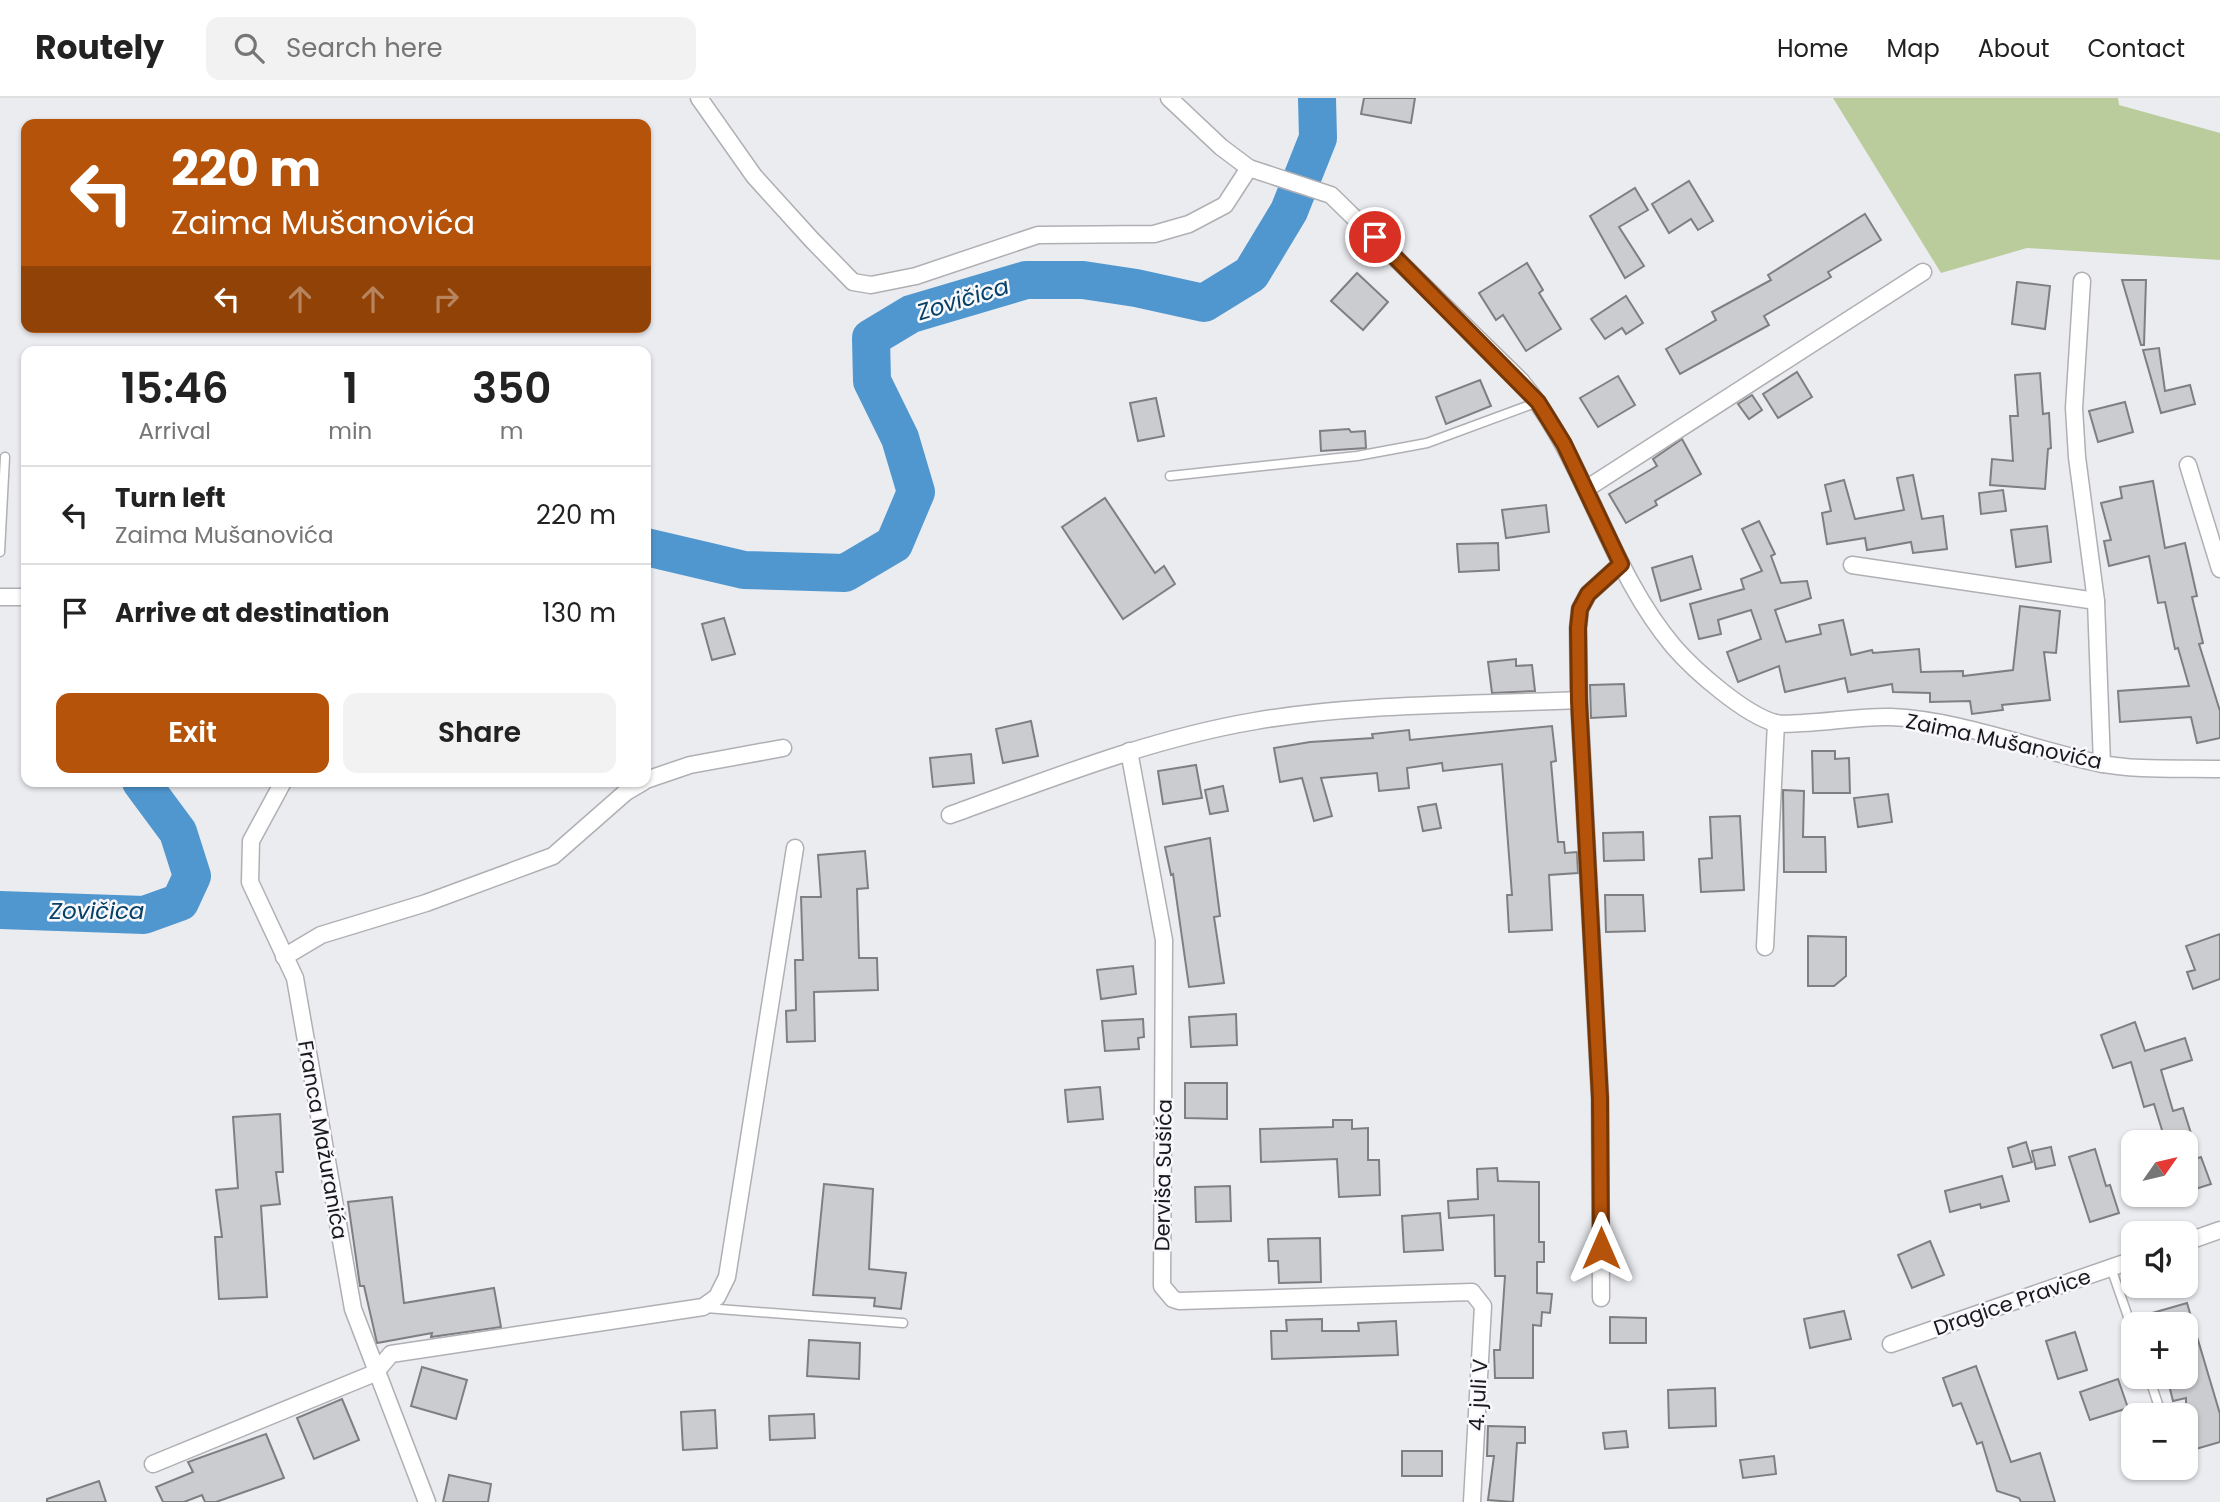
<!DOCTYPE html>
<html lang="en">
<head>
<meta charset="utf-8">
<style>
	body { margin:0; font-family:Poppins,sans-serif; background:#f2f2f2; color:#222; height:100vh; display:flex; flex-direction:column; font-size:26px; white-space:nowrap }
	* { box-sizing:border-box; margin:0 }
	p { font-size:23px; color:#767676 }
	.icon { flex:none; width:38px; height:38px; fill:none; stroke:currentColor; stroke-width:2; stroke-linecap:round; stroke-linejoin:round }
	.map { position:relative; flex:1; overflow:hidden }
	.sheet { position:absolute; left:21px; top:248px; width:630px; height:441px; display:flex; flex-direction:column; background:#fff; border-radius:14px; box-shadow:0 2px 5px #0004 }
	.sheet>* { flex:none }
	.hud { position:absolute; left:21px; top:21px; width:630px; height:214px; border-radius:14px; box-shadow:0 2px 5px #0004; background:#b45309; color:#fff; overflow:hidden }
	.needle { width:46px; rotate:56deg }
	.fabs { position:absolute; left:2121px; top:1032px; display:grid; gap:14px }
	.fabs a { display:grid; place-items:center; width:77px; height:77px; border-radius:14px; background:#fff; box-shadow:0 2px 5px #0004; font-size:35px }
	.pin { position:absolute; display:grid; place-items:center; width:60px; height:60px; color:#fff; margin:-30px; border:4px solid #fff; border-radius:50%; box-shadow:0 2px 7px #0007 }
	.me { position:absolute; width:77px; margin:-38px; rotate:0deg; stroke-linejoin:round; filter:drop-shadow(0 0 5px #0008) }
	.turn { display:flex; align-items:center; gap:24px; height:147px; padding:0 35px; font-size:32px }
	.turn .icon { width:91px; height:91px; stroke-width:2.5 }
	.turn b { display:block; font-size:49px; line-height:60px }
	.lanes { display:flex; align-items:center; height:66px; padding:0 35px; background:#0003; justify-content:center; gap:35px; direction:ltr }
	.lanes .off { opacity:.35 }
	.eta { display:flex; justify-content:space-evenly; align-items:center; height:119px; text-align:center }
	.eta b { font-size:42px; font-weight:600; line-height:49px }
	.action { display:flex; gap:14px; margin-top:auto; padding:14px 35px }
	.action a { flex:1; height:80px; border-radius:14px; background:#b45309; color:#fff; font-size:28px; font-weight:600; line-height:80px; text-align:center }
	.action a+a { background:#f2f2f2; color:#222 }
	ul { padding:0; list-style:none }
	li { display:flex; align-items:center; gap:21px; height:98px; padding:0 35px; border-top:2px solid #e0e0e0 }
	li div { flex:1 }
	li b { display:block; font-size:26px }
	li em { font-style:normal }
	header { display:flex; align-items:center; gap:42px; box-sizing:border-box; height:98px; padding:0 35px; background:#fff; border-bottom:2px solid #e0e0e0 }
	header strong { font-size:33px }
	nav { display:flex; gap:38px; margin-inline-start:auto; font-size:24px }
	.search { width:490px; height:63px; background:#f2f2f2; display:flex; align-items:center; gap:18px; box-sizing:border-box; padding:0 24px; border-radius:14px; color:#767676; font-size:26px }
	.map>svg:first-child { display:block }
</style>
</head>
<body>
<header>
<strong>Routely</strong>
<div class="search"><svg class="icon" aria-label="search" viewBox="0 0 24 24"><circle cx="10" cy="10" r="6"/><path d="M15 15l6 6"/></svg>Search here</div>
<nav><a>Home</a><a>Map</a><a>About</a><a>Contact</a></nav>
</header>
<div class="map">
<svg width="2220" height="1404" viewBox="0 0 2220 1404">
	<rect width="100%" height="100%" fill="#ebecf0"/>
	<polygon fill="#bacc9b" points="1833,0 2118,0 2119,7 2220,35 2220,162 2027,150 1941,175"/>
	<g fill="none" stroke-linecap="round" stroke-linejoin="round">
		<g stroke="#5097cf" stroke-width="38">
			<polyline points="646,449 744,472 845,475 894,446 916,394 900,340 872,283 871,240 911,216 1026,182 1083,182 1136,190 1204,205 1251,176 1289,113 1318,40 1317,0"/>
			<polyline points="0,812 144,817 180,804 192,778 178,734 141,684"/>
		</g>
	</g>
	<g fill="#cbcccf" stroke="#7f7f82" stroke-width="2">
		<polygon points="1364,0 1415,0 1411,25 1361,16"/>
		<polygon points="1689,83 1713,123 1698,132 1691,121 1669,135 1652,106"/>
		<polygon points="1635,90 1648,112 1619,129 1644,168 1625,180 1590,118"/>
		<polygon points="1865,116 1881,142 1828,174 1831,179 1764,218 1769,227 1680,276 1666,251 1716,222 1712,214 1771,182 1768,177"/>
		<polygon points="1527,165 1543,192 1539,195 1561,231 1526,253 1503,217 1496,222 1479,195"/>
		<polygon points="1357,175 1388,204 1363,232 1331,203"/>
		<polygon points="2122,182 2146,182 2144,247 2141,247"/>
		<polygon points="2017,184 2050,188 2045,231 2012,226"/>
		<polygon points="1626,198 1643,225 1626,236 1622,230 1605,241 1591,221"/>
		<polygon points="2159,250 2165,293 2190,287 2195,306 2161,315 2143,252"/>
		<polygon points="1797,274 1812,299 1778,320 1763,296"/>
		<polygon points="2040,275 2043,316 2049,315 2051,350 2048,351 2045,391 1990,387 1992,361 2013,363 2010,318 2018,318 2015,277"/>
		<polygon points="1618,278 1635,307 1598,329 1580,300"/>
		<polygon points="1480,282 1491,308 1446,326 1436,299"/>
		<polygon points="1752,297 1762,312 1749,321 1738,306"/>
		<polygon points="1156,300 1164,338 1138,343 1130,305"/>
		<polygon points="2125,304 2133,334 2098,344 2089,313"/>
		<polygon points="1349,331 1351,334 1365,333 1366,350 1321,353 1320,333"/>
		<polygon points="1682,341 1701,376 1655,403 1657,407 1626,425 1609,396 1657,368 1653,361"/>
		<polygon points="1913,377 1922,421 1943,418 1947,451 1913,455 1911,444 1867,452 1865,440 1827,446 1822,415 1831,413 1825,387 1844,382 1855,421 1904,412 1897,380"/>
		<polygon points="2153,383 2165,450 2185,445 2197,498 2192,499 2203,545 2199,546 2220,613 2220,640 2197,645 2191,619 2120,624 2118,593 2189,588 2178,550 2175,551 2165,504 2158,505 2149,458 2109,468 2104,443 2111,442 2101,405 2122,400 2120,389"/>
		<polygon points="2003,392 2006,413 1981,416 1979,395"/>
		<polygon points="1105,400 1155,475 1164,468 1175,486 1123,521 1062,429"/>
		<polygon points="1546,407 1549,434 1506,440 1502,412"/>
		<polygon points="1759,423 1775,456 1771,458 1781,485 1807,483 1811,500 1775,512 1786,544 1821,536 1819,527 1843,522 1851,557 1872,552 1873,555 1919,551 1921,574 1963,573 1963,578 2013,572 2020,508 2060,513 2056,555 2044,554 2050,602 2002,607 2003,612 1972,616 1970,603 1930,604 1930,595 1893,594 1892,586 1848,594 1845,580 1785,594 1779,568 1738,584 1727,554 1761,541 1751,512 1718,522 1721,536 1699,541 1690,506 1744,491 1741,481 1762,473 1742,431"/>
		<polygon points="2047,428 2051,464 2016,469 2011,432"/>
		<polygon points="1498,445 1499,472 1459,474 1457,446"/>
		<polygon points="1692,458 1701,491 1661,503 1652,470"/>
		<polygon points="724,520 735,556 712,562 702,526"/>
		<polygon points="1516,561 1516,568 1532,567 1535,593 1492,595 1488,564"/>
		<polygon points="1624,586 1626,618 1591,620 1590,587"/>
		<polygon points="1031,623 1038,658 1003,665 996,631"/>
		<polygon points="1552,628 1556,663 1551,664 1558,744 1564,744 1565,755 1577,754 1578,775 1549,777 1552,832 1509,834 1507,797 1512,797 1502,666 1443,673 1442,665 1407,670 1409,690 1379,693 1377,675 1321,680 1332,718 1314,723 1302,680 1280,684 1274,650 1310,644 1373,640 1372,636 1409,632 1410,642"/>
		<polygon points="1812,653 1835,653 1835,661 1849,660 1850,695 1813,695"/>
		<polygon points="971,656 974,685 933,689 930,660"/>
		<polygon points="1196,667 1202,700 1163,706 1158,673"/>
		<polygon points="1223,688 1228,713 1210,716 1205,692"/>
		<polygon points="1783,692 1804,693 1803,739 1825,739 1826,774 1784,774"/>
		<polygon points="1888,696 1892,724 1858,729 1854,700"/>
		<polygon points="1436,706 1441,730 1423,733 1418,709"/>
		<polygon points="1740,718 1744,792 1701,794 1699,761 1712,760 1710,719"/>
		<polygon points="1643,734 1644,762 1604,763 1603,735"/>
		<polygon points="1210,740 1220,818 1214,819 1224,885 1189,889 1173,776 1171,777 1165,749"/>
		<polygon points="865,753 868,790 857,791 859,860 877,860 878,892 814,894 815,943 787,944 786,913 796,912 795,862 803,862 801,799 821,799 818,757"/>
		<polygon points="1605,797 1643,797 1645,833 1606,834"/>
		<polygon points="2220,836 2220,881 2193,891 2187,874 2195,872 2186,848"/>
		<polygon points="1808,838 1846,839 1846,878 1834,888 1808,888"/>
		<polygon points="1133,868 1136,896 1101,901 1097,872"/>
		<polygon points="1236,916 1237,947 1191,949 1189,919"/>
		<polygon points="1143,921 1144,939 1138,940 1139,951 1105,953 1102,923"/>
		<polygon points="2135,924 2145,953 2185,940 2192,962 2161,972 2173,1013 2183,1010 2194,1045 2166,1045 2154,1006 2144,1009 2131,964 2113,970 2101,937"/>
		<polygon points="1185,985 1227,985 1227,1021 1185,1020"/>
		<polygon points="1100,989 1103,1021 1068,1024 1065,992"/>
		<polygon points="280,1016 283,1074 276,1074 280,1106 261,1108 267,1199 219,1201 215,1139 222,1139 216,1092 238,1090 233,1019"/>
		<polygon points="1333,1022 1352,1022 1352,1031 1368,1030 1368,1062 1379,1062 1380,1097 1339,1099 1337,1061 1261,1064 1260,1031 1333,1029"/>
		<polygon points="2026,1044 2032,1064 2013,1069 2008,1050"/>
		<polygon points="2051,1049 2055,1067 2036,1071 2032,1053"/>
		<polygon points="2095,1051 2106,1088 2110,1087 2119,1115 2090,1124 2069,1059"/>
		<polygon points="2201,1059 2211,1086 2186,1094 2186,1064"/>
		<polygon points="1497,1070 1498,1083 1539,1084 1539,1144 1544,1144 1544,1164 1537,1164 1537,1195 1552,1196 1550,1215 1542,1214 1541,1228 1533,1227 1533,1280 1495,1280 1494,1252 1500,1252 1505,1178 1495,1178 1494,1117 1449,1120 1448,1103 1478,1101 1477,1071"/>
		<polygon points="2002,1078 2009,1103 1981,1110 1980,1106 1950,1114 1945,1093"/>
		<polygon points="824,1086 873,1091 869,1171 906,1175 901,1211 874,1208 875,1200 813,1197"/>
		<polygon points="1230,1088 1231,1123 1196,1124 1195,1089"/>
		<polygon points="392,1099 404,1205 494,1190 501,1229 431,1239 432,1235 377,1245 364,1188 360,1188 348,1104"/>
		<polygon points="1440,1115 1443,1152 1404,1154 1402,1118"/>
		<polygon points="1320,1140 1321,1184 1279,1185 1278,1163 1269,1163 1268,1141"/>
		<polygon points="1930,1143 1944,1177 1912,1190 1898,1157"/>
		<polygon points="2187,1205 2220,1316 2220,1344 2189,1353 2186,1341 2186,1300 2173,1303 2167,1279 2186,1279 2186,1227 2138,1227 2135,1220"/>
		<polygon points="1844,1213 1851,1241 1810,1250 1804,1221"/>
		<polygon points="1610,1219 1646,1220 1646,1245 1610,1245"/>
		<polygon points="1322,1221 1322,1233 1359,1233 1358,1225 1396,1223 1398,1257 1272,1261 1271,1233 1287,1233 1286,1222"/>
		<polygon points="2075,1234 2087,1272 2058,1281 2046,1243"/>
		<polygon points="809,1242 860,1245 859,1281 807,1278"/>
		<polygon points="1976,1268 2011,1364 2040,1355 2055,1404 2021,1404 2019,1400 1997,1393 1982,1344 1977,1346 1961,1305 1953,1308 1943,1280"/>
		<polygon points="422,1269 467,1282 456,1321 411,1308"/>
		<polygon points="2118,1281 2128,1310 2090,1322 2080,1294"/>
		<polygon points="1715,1290 1716,1328 1669,1330 1668,1292"/>
		<polygon points="342,1301 359,1342 314,1361 297,1320"/>
		<polygon points="715,1312 717,1350 683,1352 681,1314"/>
		<polygon points="814,1316 815,1340 770,1342 769,1318"/>
		<polygon points="1488,1328 1525,1329 1525,1345 1517,1345 1513,1404 1488,1402 1494,1358 1487,1358"/>
		<polygon points="1626,1333 1628,1349 1605,1351 1603,1335"/>
		<polygon points="266,1336 284,1380 216,1404 205,1404 202,1397 184,1404 163,1404 156,1389 193,1374 188,1364"/>
		<rect x="1402" y="1353" width="40" height="25"/>
		<polygon points="1774,1358 1776,1376 1743,1380 1740,1362"/>
		<polygon points="449,1377 491,1386 488,1404 443,1404"/>
		<polygon points="99,1383 106,1404 47,1404 47,1401"/>
	</g>
	<g fill="none" stroke-linecap="round" stroke-linejoin="round">
		<g stroke="#b0b0b4" stroke-width="11">
			<g id="lane">
				<polyline points="1170,378 1357,358 1427,345 1538,304"/>
				<polyline points="0,454 5,359"/>
				<polyline points="2111,1170 2133,1233"/>
				<polyline points="706,1210 903,1225"/>
				<polyline points="2149,1279 2162,1318"/>
			</g>
		</g>
		<g stroke="#b0b0b4" stroke-width="19">
			<g id="street">
				<polyline points="699,0 754,78 812,142 853,184 871,187 916,178 1038,137 1154,136 1189,126 1225,107 1249,70"/>
				<path d="M 1169,0 L 1221,49 L 1249,70 L 1331,97 L 1521,283 C 1587,362 1607,470 1674,549 C 1695,573 1744,616 1775,625 C 1783,627 1794,625 1802,625 C 1831,624 1862,618 1891,619 C 1961,622 2031,651 2098,665 C 2135,673 2182,670 2220,671"/>
				<polyline points="2082,183 2074,310 2077,359 2096,503 2102,666"/>
				<polyline points="2188,367 2220,471"/>
				<polyline points="1586,391 1923,174"/>
				<polyline points="1852,467 2096,503"/>
				<polyline points="0,499 26,499"/>
				<polyline points="1129,653 1164,842 1162,1188 1173,1201 1179,1203 1472,1194 1483,1208 1472,1404"/>
				<polyline points="646,682 690,667 783,650"/>
				<polyline points="283,684 251,743 250,784 295,880 353,1211 427,1404"/>
				<path d="M 950,717 C 1050,681 1149,641 1255,623 C 1357,605 1474,607 1579,602"/>
				<polyline points="1765,849 1776,625"/>
				<polyline points="284,859 321,837 426,805 553,758 626,694 643,684"/>
				<polyline points="2186,1144 2220,1132"/>
				<polyline points="1601,1200 1600,1000 1579,602 1578,530 1580,511 1588,496 1621,466"/>
				<polyline points="1891,1246 2133,1162"/>
				<polyline points="153,1366 375,1275 391,1256 703,1209 717,1199 727,1179 795,750"/>
			</g>
		</g>
		<use href="#lane" stroke="#fff" stroke-width="8"/>
		<use href="#street" stroke="#fff" stroke-width="16"/>
	</g>
	<g fill="none" stroke-linecap="round" stroke-linejoin="round">
		<g stroke="#753606" stroke-width="18">
			<polyline id="route" points="1375,139 1538,304 1564,346 1621,466 1588,496 1580,511 1578,530 1579,603 1600,1000 1601,1150"/>
		</g>
		<use href="#route" stroke="#b45309" stroke-width="12"/>
	</g>
	<g text-anchor="middle" dominant-baseline="central" stroke-width="5" stroke-linejoin="round" paint-order="stroke">
		<g font-size="21" fill="#1a1a1c" stroke="#f9f9fd">
			<text transform="translate(2004 643) rotate(12)">Zaima Mušanovića</text>
			<text transform="translate(323 1042) rotate(80)">Franca Mažuranića</text>
			<text transform="translate(1163 1077) rotate(-89)">Derviša Sušića</text>
			<text transform="translate(2012 1204) rotate(-19)">Dragice Pravice</text>
			<text transform="translate(1478 1297) rotate(-87)">4. juli V</text>
		</g>
		<g font-size="23" font-style="italic" fill="#084166" stroke="#f9f9fd">
			<text transform="translate(963 201) rotate(-17)">Zovičica</text>
			<text x="97" y="813">Zovičica</text>
		</g>
	</g>
</svg>
<div class="fabs">
<a><svg class="needle" viewBox="-14 -14 28 28"><path d="M0-13l5 13h-10z" fill="#e53935"/><path d="M0 13l5-13h-10z" fill="#767676"/></svg></a>
<a><svg class="icon" aria-label="sound" viewBox="0 0 24 24"><path d="M4 9h4l5-4v14l-5-4H4zM17 9q2 3 0 6"/></svg></a>
<a>+</a>
<a>−</a>
</div>
<div class="pin" style="left:1375px;top:139px;background:#d93025"><svg class="icon" aria-label="arrive" viewBox="0 0 24 24"><path d="M6 21V4h12l-3 4 3 4H6"/></svg></div>
<svg class="me" style="left:1601px;top:1150px" viewBox="-20 -20 40 40"><path d="M0-17L14 15 0 8-14 15z" fill="#b45309" stroke="#fff" stroke-width="4"/></svg>
<div class="hud">
<div class="turn"><svg class="icon" aria-label="left" viewBox="0 0 24 24"><path d="M17 20v-9H6M10 6l-5 5 5 5"/></svg><div><b>220 m</b>Zaima Mušanovića</div></div>
<div class="lanes"><svg class="icon" aria-label="left" viewBox="0 0 24 24"><path d="M17 20v-9H6M10 6l-5 5 5 5"/></svg><svg class="icon off" aria-label="ahead" viewBox="0 0 24 24"><path d="M12 20V5M6 11l6-6 6 6"/></svg><svg class="icon off" aria-label="ahead" viewBox="0 0 24 24"><path d="M12 20V5M6 11l6-6 6 6"/></svg><svg class="icon off" aria-label="right" viewBox="0 0 24 24"><path d="M7 20v-9h11M14 6l5 5-5 5"/></svg></div>
</div>
<section class="sheet">
<div class="eta">
<div><b>15:46</b><p>Arrival</p></div>
<div><b>1</b><p>min</p></div>
<div><b>350</b><p>m</p></div>
</div>
<ul>
<li><svg class="icon" aria-label="left" viewBox="0 0 24 24"><path d="M17 20v-9H6M10 6l-5 5 5 5"/></svg><div><b>Turn left</b><p>Zaima Mušanovića</p></div><em>220 m</em></li>
<li><svg class="icon" aria-label="arrive" viewBox="0 0 24 24"><path d="M6 21V4h12l-3 4 3 4H6"/></svg><div><b>Arrive at destination</b></div><em>130 m</em></li>
</ul>
<div class="action"><a>Exit</a><a>Share</a></div>
</section>
</div>
</body>
</html>
